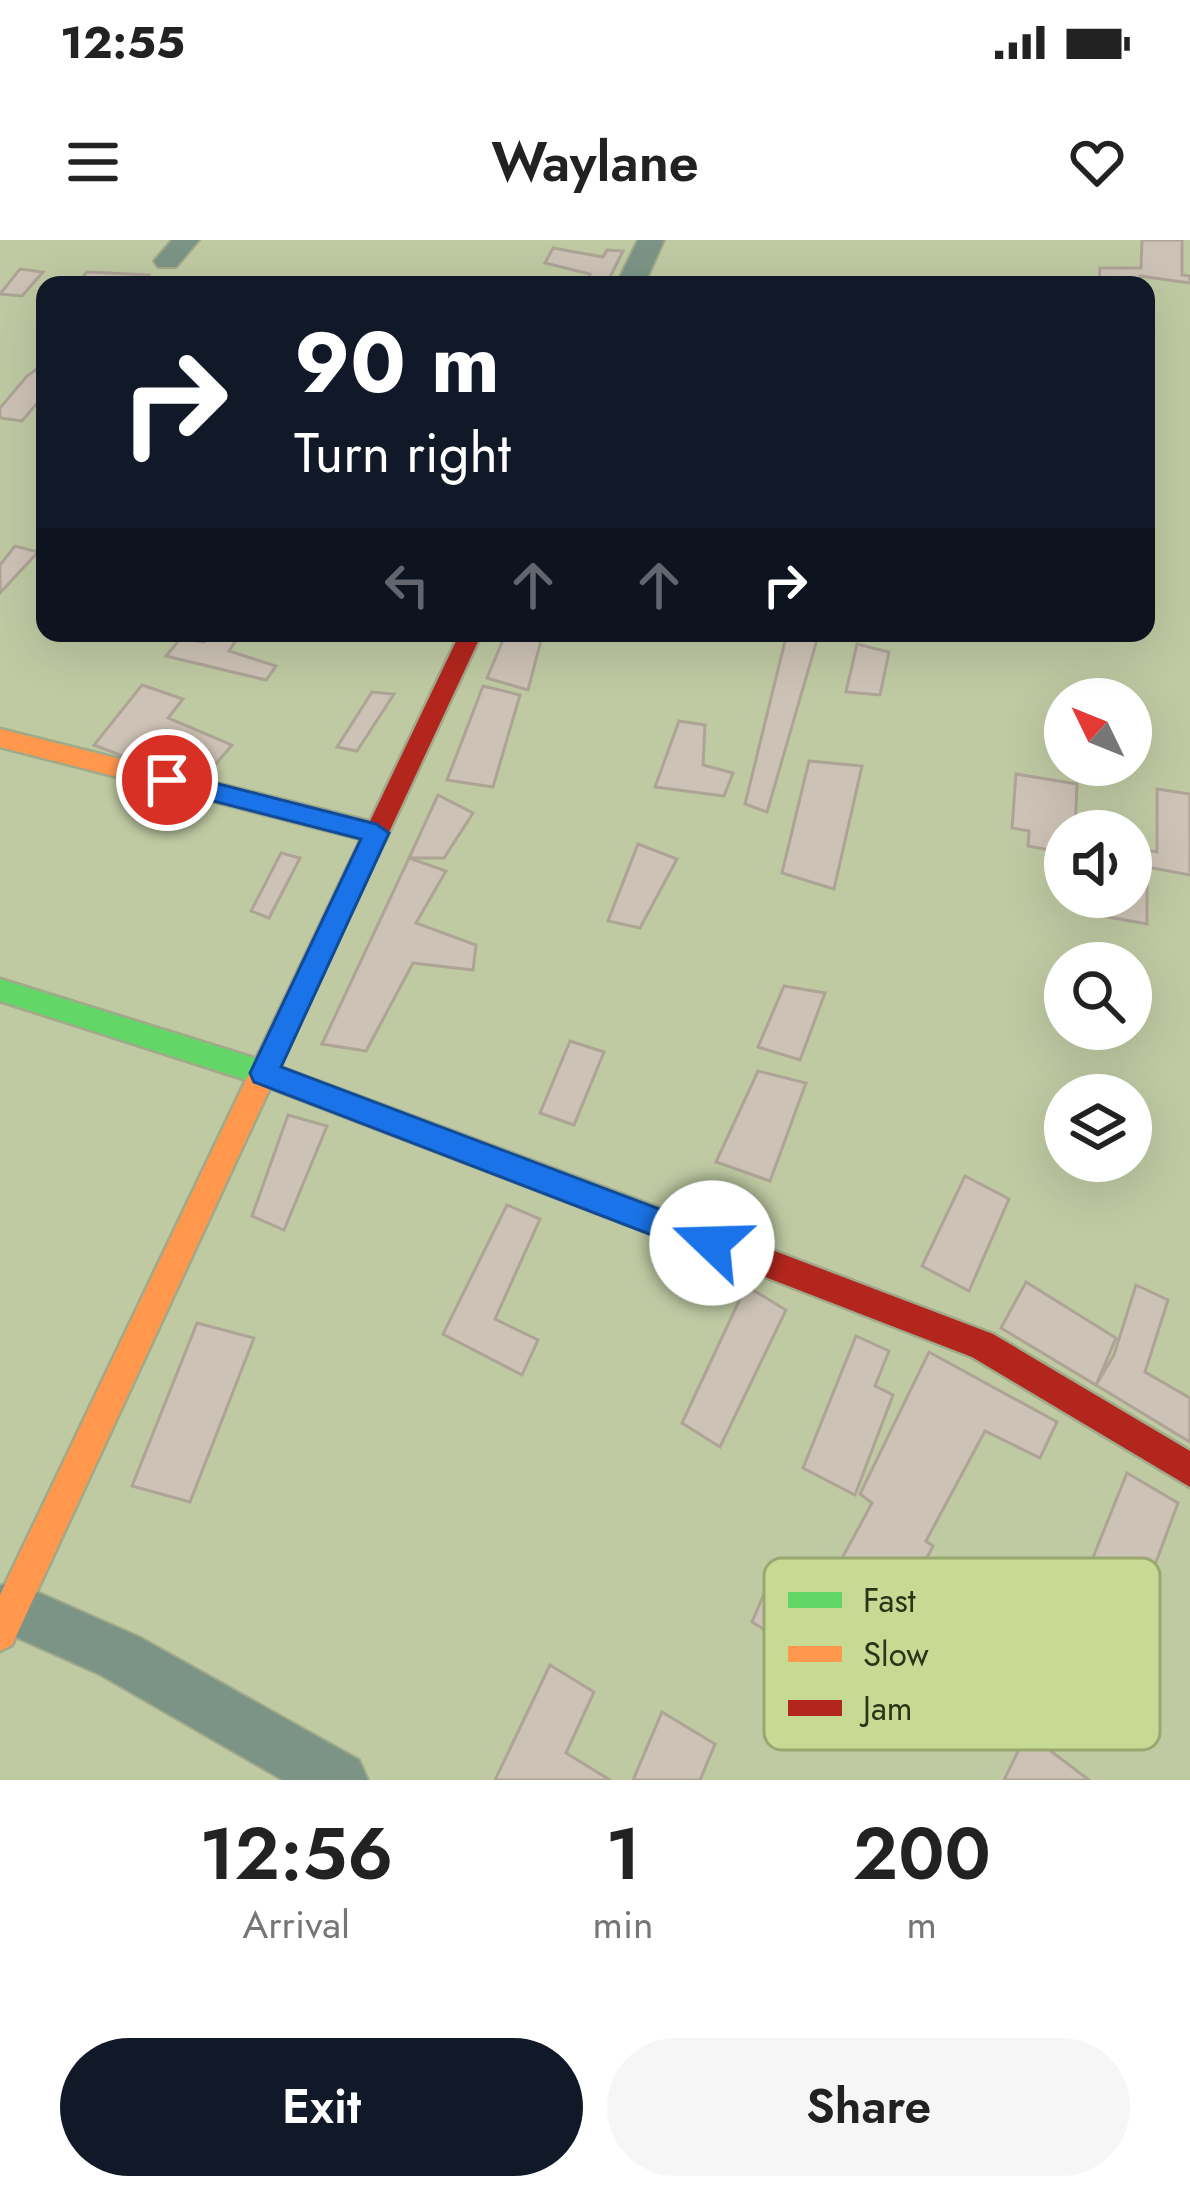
<!DOCTYPE html>
<html lang="en">
<head>
<meta charset="utf-8">
<style>
	body { margin:0; font-family:Jost,sans-serif; background:#f6f6f6; color:#222; height:100vh; display:flex; flex-direction:column; font-size:45px; white-space:nowrap }
	* { box-sizing:border-box; margin:0 }
	p { font-size:39px; color:#767676 }
	.icon { flex:none; width:66px; height:66px; fill:none; stroke:currentColor; stroke-width:2; stroke-linecap:round; stroke-linejoin:round }
	.map { position:relative; height:1540px; overflow:hidden }
	.drawer { display:flex; flex-direction:column; background:#fff; flex:1 }
	.drawer>* { flex:none }
	.guide { position:absolute; left:36px; top:36px; width:1119px; height:366px; border-radius:24px; box-shadow:0 12px 48px #0002; background:#111827; color:#fff; overflow:hidden }
	.needle { width:78px; rotate:313deg }
	.tools { position:absolute; left:1044px; top:438px; display:grid; gap:24px }
	.tools a { display:grid; place-items:center; width:108px; height:108px; border-radius:50%; background:#fff; box-shadow:0 12px 48px #0002; font-size:60px }
	.pin { position:absolute; display:grid; place-items:center; width:102px; height:102px; color:#fff; margin:-51px; border:6px solid #fff; border-radius:50%; box-shadow:0 3px 12px #0007 }
	.me { position:absolute; width:132px; margin:-66px; rotate:291deg; stroke-linejoin:round; filter:drop-shadow(0 0 9px #0008) }
	.turn { display:flex; align-items:center; gap:42px; height:252px; padding:0 60px; font-size:54px }
	.turn .icon { width:156px; height:156px; stroke-width:2.5 }
	.turn b { display:block; font-size:84px; line-height:102px }
	.lanes { display:flex; align-items:center; height:114px; padding:0 60px; background:#0003; justify-content:center; gap:60px; direction:ltr }
	.lanes .off { opacity:.35 }
	.eta { display:flex; justify-content:space-evenly; align-items:center; height:204px; text-align:center }
	.eta b { font-size:72px; font-weight:600; line-height:84px }
	.cta { display:flex; gap:24px; margin-top:auto; padding:24px 60px }
	.cta a { flex:1; height:138px; border-radius:72px; background:#111827; color:#fff; font-size:48px; font-weight:600; line-height:138px; text-align:center }
	.cta a+a { background:#f6f6f6; color:#222 }
	.status { display:flex; justify-content:space-between; align-items:center; height:84px; padding:0 60px; background:#fff; direction:ltr }
	.status svg { height:33px; fill:currentColor }
	header { display:flex; justify-content:space-between; align-items:center; height:156px; padding:0 60px; background:#fff; font-size:54px; font-weight:600 }
	.map>svg:first-child { display:block }
</style>
</head>
<body>
<div class="status"><b>12:55</b><svg viewBox="0 0 49 12"><path d="M0 12V9h3v3zM5 12V6h3v6zM10 12V3h3v9zM15 12V0h3v12zM26 1h20v11H26zM47 4h2v5h-2z"/></svg></div>
<header><svg class="icon" aria-label="menu" viewBox="0 0 24 24"><path d="M4 6h16M4 12h16M4 18h16"/></svg>Waylane<svg class="icon" aria-label="heart" viewBox="0 0 24 24"><path d="M12 20l-8-8c-3-5 5-10 8-4 3-6 11-1 8 4z"/></svg></header>
<div class="map">
<svg width="1190" height="1540" viewBox="0 0 1190 1540">
	<rect width="100%" height="100%" fill="#bfcaa3"/>
	<g fill="#ccc2b5" stroke="#ada496" stroke-width="3">
		<polygon points="1142,0 1182,0 1182,35 1190,36 1190,43 1140,36 1140,45 1099,45 1100,28 1141,28"/>
		<polygon points="553,8 603,17 607,10 623,11 606,45 586,45 590,34 545,23"/>
		<polygon points="20,29 43,32 22,56 0,54"/>
		<polygon points="87,32 149,35 143,45 77,43"/>
		<polygon points="45,123 45,154 22,181 0,178 0,168 27,136"/>
		<polygon points="15,306 38,312 0,353 0,325"/>
		<polygon points="211,393 241,393 229,411 276,426 266,440 166,416 181,398 204,402"/>
		<polygon points="506,393 543,393 528,450 487,438"/>
		<polygon points="787,393 819,393 767,572 745,564"/>
		<polygon points="857,404 889,412 880,455 846,452"/>
		<polygon points="142,445 183,459 168,478 232,505 198,545 94,505"/>
		<polygon points="483,446 520,455 493,547 447,540"/>
		<polygon points="372,452 394,454 357,511 337,507"/>
		<polygon points="679,481 705,485 703,525 733,533 724,556 655,547"/>
		<polygon points="809,521 862,526 834,649 782,633"/>
		<polygon points="1016,534 1077,544 1075,591 1065,591 1065,613 1028,606 1029,591 1012,588"/>
		<polygon points="1157,549 1190,554 1190,635 1147,627 1147,684 1080,672 1081,657 1131,657 1131,608 1157,612"/>
		<polygon points="438,555 473,573 444,618 409,618"/>
		<polygon points="638,604 677,619 640,688 608,681"/>
		<polygon points="281,613 300,618 269,678 251,671"/>
		<polygon points="409,618 446,631 416,683 476,705 473,730 413,723 366,811 322,804"/>
		<polygon points="784,746 825,753 800,820 758,807"/>
		<polygon points="570,801 604,812 574,885 540,873"/>
		<polygon points="758,831 806,843 770,941 716,922"/>
		<polygon points="288,875 327,886 284,990 252,976"/>
		<polygon points="965,936 1009,959 969,1051 922,1026"/>
		<polygon points="507,965 540,979 495,1079 538,1100 522,1135 443,1094"/>
		<polygon points="1026,1042 1116,1098 1096,1145 1001,1088"/>
		<polygon points="1136,1045 1168,1060 1145,1132 1190,1158 1190,1202 1096,1145 1114,1115"/>
		<polygon points="746,1046 786,1070 720,1207 682,1183"/>
		<polygon points="197,1083 254,1098 190,1262 132,1246"/>
		<polygon points="856,1096 889,1111 875,1146 893,1155 855,1255 803,1228"/>
		<polygon points="929,1112 1057,1182 1040,1218 985,1191 926,1301 933,1306 909,1353 883,1334 870,1359 860,1352 850,1372 831,1357 842,1338 834,1333 872,1263 860,1254"/>
		<polygon points="1127,1233 1178,1263 1099,1475 1044,1439"/>
		<polygon points="770,1340 821,1371 803,1414 752,1382"/>
		<polygon points="550,1425 594,1452 566,1513 610,1540 495,1540"/>
		<polygon points="662,1472 715,1504 700,1540 633,1540"/>
		<polygon points="1027,1493 1089,1540 1004,1540"/>
	</g>
	<g fill="none" stroke-linecap="round" stroke-linejoin="round">
		<g stroke="#a0a98a" stroke-width="4">
			<g id="street">
				<polygon points="172,0 199,0 176,27 158,27 154,21"/>
				<polygon points="638,0 664,0 644,45 616,45"/>
				<polygon points="12,1341 139,1397 359,1520 368,1540 283,1540 101,1435 0,1390 0,1346"/>
			</g>
		</g>
		<g stroke="#a0a98a" stroke-width="5">
			<polygon id="fast" points="0,739 264,821 748,1001 759,1006 763,1016 759,1026 748,1031 262,845 0,761"/>
		</g>
		<g stroke="#a0a98a" stroke-width="5">
			<polygon id="slow" points="0,489 376,583 388,593 12,1405 0,1411 0,1355 361,599 0,507"/>
		</g>
		<g stroke="#a0a98a" stroke-width="5">
			<g id="jam">
				<polygon points="460,393 482,393 384,603 366,603 363,596"/>
				<polygon points="748,1001 993,1094 1190,1211 1190,1247 972,1117 737,1026 733,1016 737,1006"/>
			</g>
		</g>
		<use href="#street" fill="#7b9485" fill-rule="evenodd"/>
		<use href="#fast" fill="#63d668" fill-rule="evenodd"/>
		<use href="#slow" fill="#ff974d" fill-rule="evenodd"/>
		<use href="#jam" fill="#b3261e" fill-rule="evenodd"/>
	</g>
	<polygon fill="#1a73e8" stroke="#114b97" stroke-width="3" points="167,531 376,584 389,593 281,827 723,993 728,1003 723,1013 712,1018 254,842 250,833 361,599 159,547 155,540"/>
	<rect x="764" y="1318" width="396" height="192" rx="18" fill="#c6da93" stroke="#98a86e" stroke-width="3"/>
	<rect x="788" y="1352" width="54" height="16" fill="#63d668"/>
	<rect x="788" y="1406" width="54" height="16" fill="#ff974d"/>
	<rect x="788" y="1460" width="54" height="16" fill="#b3261e"/>
	<g font-size="33" fill="#2c3417">
		<text x="863" y="1372">Fast</text>
		<text x="863" y="1426">Slow</text>
		<text x="863" y="1480">Jam</text>
	</g>
</svg>
<div class="tools">
<a><svg class="needle" viewBox="-14 -14 28 28"><path d="M0-13l5 13h-10z" fill="#e53935"/><path d="M0 13l5-13h-10z" fill="#767676"/></svg></a>
<a><svg class="icon" aria-label="sound" viewBox="0 0 24 24"><path d="M4 9h4l5-4v14l-5-4H4zM17 9q2 3 0 6"/></svg></a>
<a><svg class="icon" aria-label="search" viewBox="0 0 24 24"><circle cx="10" cy="10" r="6"/><path d="M15 15l6 6"/></svg></a>
<a><svg class="icon" aria-label="layers" viewBox="0 0 24 24"><path d="M12 4l9 5-9 5-9-5zM3 14l9 5 9-5"/></svg></a>
</div>
<div class="pin" style="left:167px;top:540px;background:#d93025"><svg class="icon" aria-label="arrive" viewBox="0 0 24 24"><path d="M6 21V4h12l-3 4 3 4H6"/></svg></div>
<svg class="me" style="left:712px;top:1003px" viewBox="-20 -20 40 40"><circle r="19" fill="#fff"/><path d="M0-13L10 11 0 6-10 11z" fill="#1a73e8"/></svg>
<div class="guide">
<div class="turn"><svg class="icon" aria-label="right" viewBox="0 0 24 24"><path d="M7 20v-9h11M14 6l5 5-5 5"/></svg><div><b>90 m</b>Turn right</div></div>
<div class="lanes"><svg class="icon off" aria-label="left" viewBox="0 0 24 24"><path d="M17 20v-9H6M10 6l-5 5 5 5"/></svg><svg class="icon off" aria-label="ahead" viewBox="0 0 24 24"><path d="M12 20V5M6 11l6-6 6 6"/></svg><svg class="icon off" aria-label="ahead" viewBox="0 0 24 24"><path d="M12 20V5M6 11l6-6 6 6"/></svg><svg class="icon" aria-label="right" viewBox="0 0 24 24"><path d="M7 20v-9h11M14 6l5 5-5 5"/></svg></div>
</div>
</div>
<section class="drawer">
<div class="eta">
<div><b>12:56</b><p>Arrival</p></div>
<div><b>1</b><p>min</p></div>
<div><b>200</b><p>m</p></div>
</div>
<div class="cta"><a>Exit</a><a>Share</a></div>
</section>
</body>
</html>
